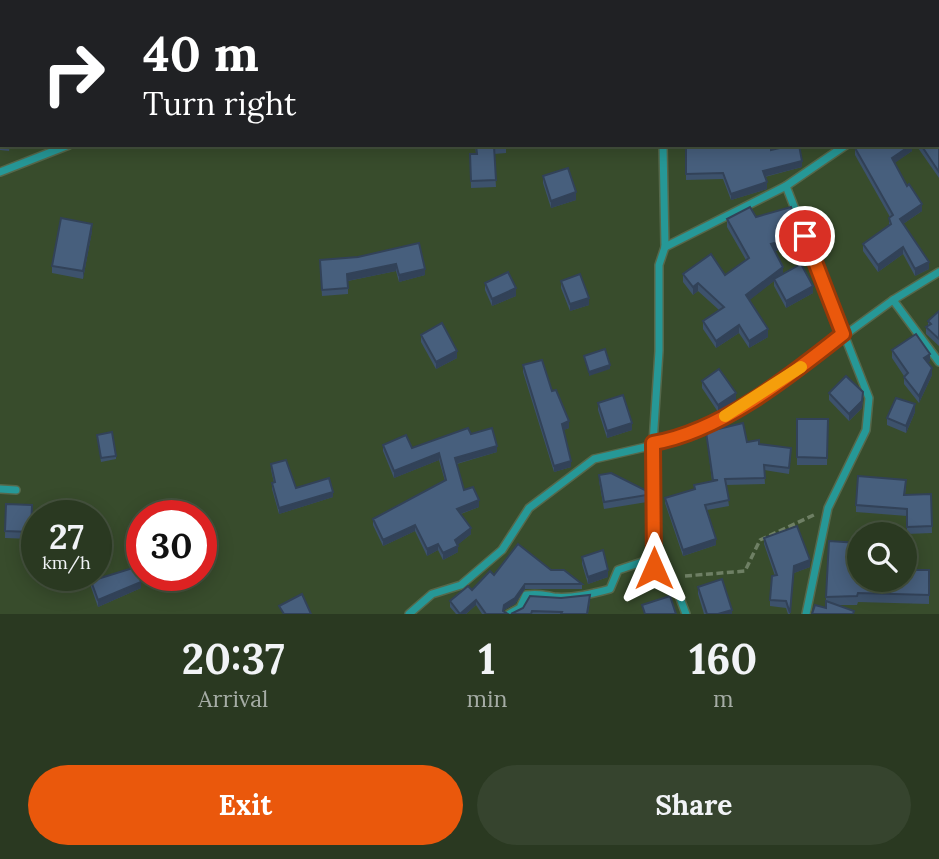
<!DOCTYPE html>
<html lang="en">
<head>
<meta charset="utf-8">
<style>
	body { margin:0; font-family:Lora,serif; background:#36442e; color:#f1f3f6; height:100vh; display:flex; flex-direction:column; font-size:26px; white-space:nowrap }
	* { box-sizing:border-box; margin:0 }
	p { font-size:23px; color:#a5aca5 }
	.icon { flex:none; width:38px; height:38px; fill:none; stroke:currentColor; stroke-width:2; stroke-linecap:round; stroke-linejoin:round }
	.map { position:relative; height:614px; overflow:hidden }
	.panel { display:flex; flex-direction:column; background:#2a3921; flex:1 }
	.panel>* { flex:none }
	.hud { position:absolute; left:0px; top:0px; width:940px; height:147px; box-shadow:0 4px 18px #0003,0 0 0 2px #46533f; background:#202124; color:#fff; overflow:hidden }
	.buttons { position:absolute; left:847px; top:522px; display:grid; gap:14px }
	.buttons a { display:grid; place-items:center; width:70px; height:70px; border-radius:50%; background:#2a3921; box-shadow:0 4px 18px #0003,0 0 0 2px #46533f; font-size:35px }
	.speed { position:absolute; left:21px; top:500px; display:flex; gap:14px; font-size:35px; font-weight:700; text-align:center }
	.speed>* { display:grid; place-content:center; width:91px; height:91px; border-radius:50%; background:#2a3921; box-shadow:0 4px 18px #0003,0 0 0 2px #46533f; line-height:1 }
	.speed small { font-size:18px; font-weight:400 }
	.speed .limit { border:10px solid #d22; background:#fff; color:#111 }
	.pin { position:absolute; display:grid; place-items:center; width:60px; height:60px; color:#fff; margin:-30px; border:4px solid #fff; border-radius:50%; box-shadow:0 2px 7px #0007 }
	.me { position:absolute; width:77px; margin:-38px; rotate:0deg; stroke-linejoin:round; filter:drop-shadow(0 0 5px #0008) }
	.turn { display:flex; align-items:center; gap:24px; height:147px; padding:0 28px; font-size:32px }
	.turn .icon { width:91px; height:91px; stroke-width:2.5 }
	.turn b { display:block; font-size:49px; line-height:60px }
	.eta { display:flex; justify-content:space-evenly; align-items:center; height:119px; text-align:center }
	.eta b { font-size:42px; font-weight:800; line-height:49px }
	.cta { display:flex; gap:14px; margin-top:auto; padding:14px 28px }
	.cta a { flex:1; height:80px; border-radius:42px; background:#ea580c; color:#fff; font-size:28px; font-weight:800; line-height:80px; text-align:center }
	.cta a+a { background:#36442e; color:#f1f3f6 }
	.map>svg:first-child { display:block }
</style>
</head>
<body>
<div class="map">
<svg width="939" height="614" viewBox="0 0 939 614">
	<rect width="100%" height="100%" fill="#384c2c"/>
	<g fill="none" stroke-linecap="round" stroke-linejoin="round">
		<g stroke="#56684b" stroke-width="10">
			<g id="minor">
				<polyline points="671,0 671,2"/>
				<polyline points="854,2 858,0"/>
				<polyline points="938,93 939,93"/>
				<polyline points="663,145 665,247 659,265 659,351 653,443 654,568 672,577 686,614"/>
				<polyline points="0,172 69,145"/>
				<polyline points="786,186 869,398 866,430 828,508 806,614"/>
				<polyline points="665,247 786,186 846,145"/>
				<polyline points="893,300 939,362"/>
				<polyline points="0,489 16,490"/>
				<polyline points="409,614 432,594 461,585 502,550 529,508 594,459 680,439 711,424 809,361 893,300 939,272"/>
				<path d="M 509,614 L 520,608 L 526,595 C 538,594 543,595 554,597 C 572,599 592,594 610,589 L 618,570 L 654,558"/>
			</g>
		</g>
		<polyline stroke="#6e7f64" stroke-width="3.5" stroke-dasharray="7 3.5" stroke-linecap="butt" points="685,576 745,571 760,540 816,514"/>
		<use href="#minor" stroke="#269897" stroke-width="7"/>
	</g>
	<g fill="#3d526c">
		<polygon points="0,78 2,78 2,145 10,145 9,151 0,150"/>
		<polygon points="939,121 939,178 916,145 938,145"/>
		<polygon points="475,145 506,146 506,153 494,154 496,187 471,188 470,154 476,154"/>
		<polygon points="715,145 771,145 771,150 802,167 765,177 767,189 731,200 723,179 686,180 686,148 716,148"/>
		<polygon points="912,145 912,151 894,163 922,211 903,224 929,269 915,276 903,254 878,272 863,251 863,244 889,225 889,218 890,217 855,155 855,148"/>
		<polygon points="543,176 576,200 551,208 543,183"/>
		<polygon points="756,217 800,244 775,251 783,274 813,293 786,308 774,286 774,281 749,300 768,337 749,348 739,333 716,348 703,329 703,321 719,310 698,291 693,295 683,282 683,274 725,275 746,260 727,227 727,219"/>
		<polygon points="92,231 83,279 52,273 52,266"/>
		<polygon points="419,243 425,275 399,282 396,271 348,281 348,294 322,296 320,267"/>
		<polygon points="561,281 589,305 570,311 561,288"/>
		<polygon points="485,283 516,296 492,306 485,290"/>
		<polygon points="939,311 939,346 926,334 926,327 928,326 928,321"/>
		<polygon points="421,335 457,358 436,369 421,342"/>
		<polygon points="892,350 930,361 927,363 932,375 919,403 904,384 904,376 892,358"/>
		<polygon points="523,365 552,391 569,428 563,430 571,467 554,472 523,372"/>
		<polygon points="702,381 736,400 718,412 702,388"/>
		<polygon points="829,393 863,399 862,408 849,421 829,400"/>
		<polygon points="598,403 632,430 607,438 598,410"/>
		<polygon points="915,412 906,433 887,425 887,418"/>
		<polygon points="797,419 828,419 827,465 797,465"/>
		<polygon points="706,432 759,444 791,453 789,474 764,470 765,484 726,485 729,506 707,510 716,545 683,556 665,503 665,498 694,489 694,485 712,481"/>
		<polygon points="471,434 497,452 457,464 464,490 479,507 461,514 471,534 457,545 458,552 443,560 438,550 427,556 415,531 383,546 373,525 373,519 445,481 439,460 394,478 383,451 383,445 412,448"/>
		<polygon points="97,435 116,456 116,459 101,462"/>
		<polygon points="271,464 296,488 333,497 279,514 272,489 272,483 274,483 271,470"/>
		<polygon points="599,475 647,491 647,502 604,509 599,481"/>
		<polygon points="906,487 905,495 931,494 932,533 907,534 907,516 856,512 856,505"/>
		<polygon points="6,504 32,505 31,539 5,538"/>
		<polygon points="142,535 142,567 141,568 137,544 137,536"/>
		<polygon points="764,538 810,567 794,573 790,614 788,614 786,608 770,606 770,600 775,576 764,544"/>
		<polygon points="582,557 608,577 588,584 582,564"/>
		<polygon points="551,570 582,584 582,589 525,589 515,604 504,610 504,611 508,614 482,614 476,605 466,614 456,614 450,607 450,601 472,590 494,575"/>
		<polygon points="906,570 929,570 929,604 858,602 857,605 838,605 854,614 826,608 826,597"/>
		<polygon points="91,581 141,588 98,607 91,587"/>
		<polygon points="698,587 732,614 704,614 698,594"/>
		<polygon points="590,600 588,614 511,614"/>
	</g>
	<g fill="#324258">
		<polygon points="911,145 912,145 912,151 892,165 892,158"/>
		<polygon points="802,161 802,167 763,177 763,171"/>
		<polygon points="767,182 767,189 731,200 731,194"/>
		<polygon points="576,192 576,200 551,208 551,201"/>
		<polygon points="922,204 922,211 900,226 900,219"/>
		<polygon points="92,224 92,231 83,279 83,271"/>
		<polygon points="800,236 800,244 771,252 771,244"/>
		<polygon points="903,247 903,254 878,272 878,265"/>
		<polygon points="929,262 929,269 915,276 915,269"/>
		<polygon points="396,264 396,271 347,281 347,274"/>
		<polygon points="783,267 783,274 746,303 746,295"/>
		<polygon points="425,269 425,275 399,282 399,275"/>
		<polygon points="698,283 698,291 693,295 693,287"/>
		<polygon points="813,286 813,293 786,308 786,301"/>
		<polygon points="516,288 516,296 492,306 492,299"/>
		<polygon points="589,298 589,305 570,311 570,304"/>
		<polygon points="739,325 739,333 716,348 716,341"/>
		<polygon points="768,329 768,337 749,348 749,341"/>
		<polygon points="457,351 457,358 436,369 436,362"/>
		<polygon points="930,354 930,361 924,365 924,358"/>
		<polygon points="610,365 610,369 589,376 589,372"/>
		<polygon points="932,368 932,375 919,403 919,396"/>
		<polygon points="863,392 862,408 849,421 849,414"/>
		<polygon points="736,393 736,400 718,412 718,405"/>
		<polygon points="915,404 915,412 906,433 906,426"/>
		<polygon points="569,421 569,428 562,431 562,424"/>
		<polygon points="632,423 632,430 607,438 607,431"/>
		<polygon points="497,446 497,452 455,464 455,458"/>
		<polygon points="439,453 439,460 394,478 394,471"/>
		<polygon points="571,461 571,467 554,472 554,466"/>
		<polygon points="333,492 333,497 279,514 279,508"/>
		<polygon points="479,500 479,507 457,515 457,509"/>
		<polygon points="415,525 415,531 383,546 383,540"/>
		<polygon points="471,528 471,534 455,547 455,540"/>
		<polygon points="716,539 716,545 683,556 683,550"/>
		<polygon points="438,544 438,550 427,556 427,549"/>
		<polygon points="458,546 458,552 443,560 443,553"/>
		<polygon points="810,560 810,567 794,573 790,614 794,566"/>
		<polygon points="608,570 608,577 588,584 588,577"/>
		<polygon points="141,582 141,588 98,607 98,600"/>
		<polygon points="525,584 525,589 515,604 504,610 503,614 504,605"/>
		<polygon points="476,600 476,605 466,614 460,614"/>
		<polygon points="732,610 732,614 718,614"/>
	</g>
	<g fill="#475f7d" stroke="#324258" stroke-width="2">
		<rect x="568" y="0" width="99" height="2"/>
		<polygon points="675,0 706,0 706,2"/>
		<rect x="762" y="0" width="28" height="2"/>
		<rect x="0" y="4" width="2" height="28"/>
		<rect x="0" y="78" width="2" height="65"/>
		<polygon points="938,121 939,121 939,172 921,145 938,145"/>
		<polygon points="476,145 506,145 494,146 496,180 471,181 470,154 477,154"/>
		<polygon points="716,145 771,145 771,150 793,145 799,145 802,161 763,171 767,182 731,194 723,173 686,174 686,148 716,148"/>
		<polygon points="859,145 911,145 892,158 907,186 909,184 922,204 900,219 929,262 915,269 903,247 878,265 863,244 891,224 889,218 893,215 855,148"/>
		<polygon points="568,168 576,192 551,201 543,176"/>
		<polygon points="750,207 756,217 791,207 800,236 771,244 783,267 746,295 768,329 749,341 739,325 716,341 703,321 724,307 698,283 693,287 683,274 711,254 725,275 749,258 727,219"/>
		<polygon points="61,218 92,224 83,271 52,266"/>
		<polygon points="419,243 425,269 399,275 396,264 347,274 348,288 322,290 320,260 358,257"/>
		<polygon points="801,264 813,286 786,301 774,279"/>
		<polygon points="508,272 516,288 492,299 485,283"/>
		<polygon points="580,274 589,298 570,304 561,281"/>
		<polygon points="939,311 939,339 926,327 931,324 928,321"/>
		<polygon points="442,323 457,351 436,362 421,335"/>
		<polygon points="916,334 930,354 924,358 932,368 919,396 904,377 908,373 892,350"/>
		<polygon points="605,349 610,365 589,372 584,356"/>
		<polygon points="542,360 552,391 556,390 569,421 562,424 571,461 554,466 523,365"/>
		<polygon points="719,369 736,393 718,405 702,381"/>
		<polygon points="846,376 863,392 862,401 849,414 829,393"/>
		<polygon points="623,395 632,423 607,431 598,403"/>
		<polygon points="896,398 915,404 906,426 887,418"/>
		<polygon points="797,419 828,419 827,458 797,457"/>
		<polygon points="743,423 747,442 759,440 759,444 791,448 789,468 764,465 765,478 725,479 729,500 705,505 716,539 683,550 665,498 695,489 694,485 718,480 713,480 706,432"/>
		<polygon points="468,428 471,434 492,428 497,446 455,458 464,490 473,487 479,500 457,509 471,528 455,540 458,546 443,553 438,544 427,549 415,525 383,540 373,519 446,480 439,453 394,471 383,445 406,435 412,448"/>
		<polygon points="112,432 116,456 101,458 97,435"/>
		<polygon points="286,460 296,488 329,478 333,492 279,508 272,483 275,482 271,464"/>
		<polygon points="611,473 647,491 647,495 604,502 599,475"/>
		<polygon points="858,476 906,480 904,495 931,494 932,526 907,527 907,509 856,505"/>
		<polygon points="6,504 32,505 31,532 5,531"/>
		<polygon points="797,526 810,560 794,566 790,613 786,601 770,600 772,576 777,575 764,538"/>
		<polygon points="142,535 142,560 141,560 137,536"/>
		<polygon points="829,541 859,543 859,579 905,579 905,552 906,570 929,570 929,595 858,593 857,596 826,597"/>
		<polygon points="518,544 551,570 564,570 582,584 525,584 515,598 504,605 503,611 508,614 486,614 476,600 460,614 450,601 468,586 472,590 490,571 494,575"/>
		<polygon points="603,550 608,570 588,577 582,557"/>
		<polygon points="136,567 141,582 98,600 91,581"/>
		<polygon points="722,579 732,610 718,614 707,614 698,587"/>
		<polygon points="302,594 311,614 284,614 279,606"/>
		<polygon points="590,595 587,614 561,614 562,612 532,611 531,614 511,614 523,608 530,596 561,598"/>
		<polygon points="670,596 676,614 645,614 642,605"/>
		<polygon points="826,601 854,611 853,614 812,614 815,605 826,608"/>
	</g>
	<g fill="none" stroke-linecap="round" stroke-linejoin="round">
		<g stroke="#983908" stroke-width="18">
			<path id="route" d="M 654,568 L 653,443 C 720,432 790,376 843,334 L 805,236"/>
		</g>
		<use href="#route" stroke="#ea580c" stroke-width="12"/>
		<polyline stroke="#f59e0b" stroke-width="12" points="725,416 801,367"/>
	</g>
</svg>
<div class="buttons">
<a><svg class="icon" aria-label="search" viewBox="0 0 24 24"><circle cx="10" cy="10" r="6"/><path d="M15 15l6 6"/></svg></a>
</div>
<div class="speed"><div>27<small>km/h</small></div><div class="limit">30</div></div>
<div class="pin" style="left:805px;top:236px;background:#d93025"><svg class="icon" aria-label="arrive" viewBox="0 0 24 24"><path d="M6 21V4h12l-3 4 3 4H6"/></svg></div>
<svg class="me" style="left:654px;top:568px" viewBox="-20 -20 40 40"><path d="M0-17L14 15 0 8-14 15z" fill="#ea580c" stroke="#fff" stroke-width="4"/></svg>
<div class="hud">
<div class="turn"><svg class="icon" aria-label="right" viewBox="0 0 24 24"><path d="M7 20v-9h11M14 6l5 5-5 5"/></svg><div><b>40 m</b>Turn right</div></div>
</div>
</div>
<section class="panel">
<div class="eta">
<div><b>20:37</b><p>Arrival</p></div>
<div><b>1</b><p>min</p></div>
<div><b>160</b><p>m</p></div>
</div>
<div class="cta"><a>Exit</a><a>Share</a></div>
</section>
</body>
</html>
